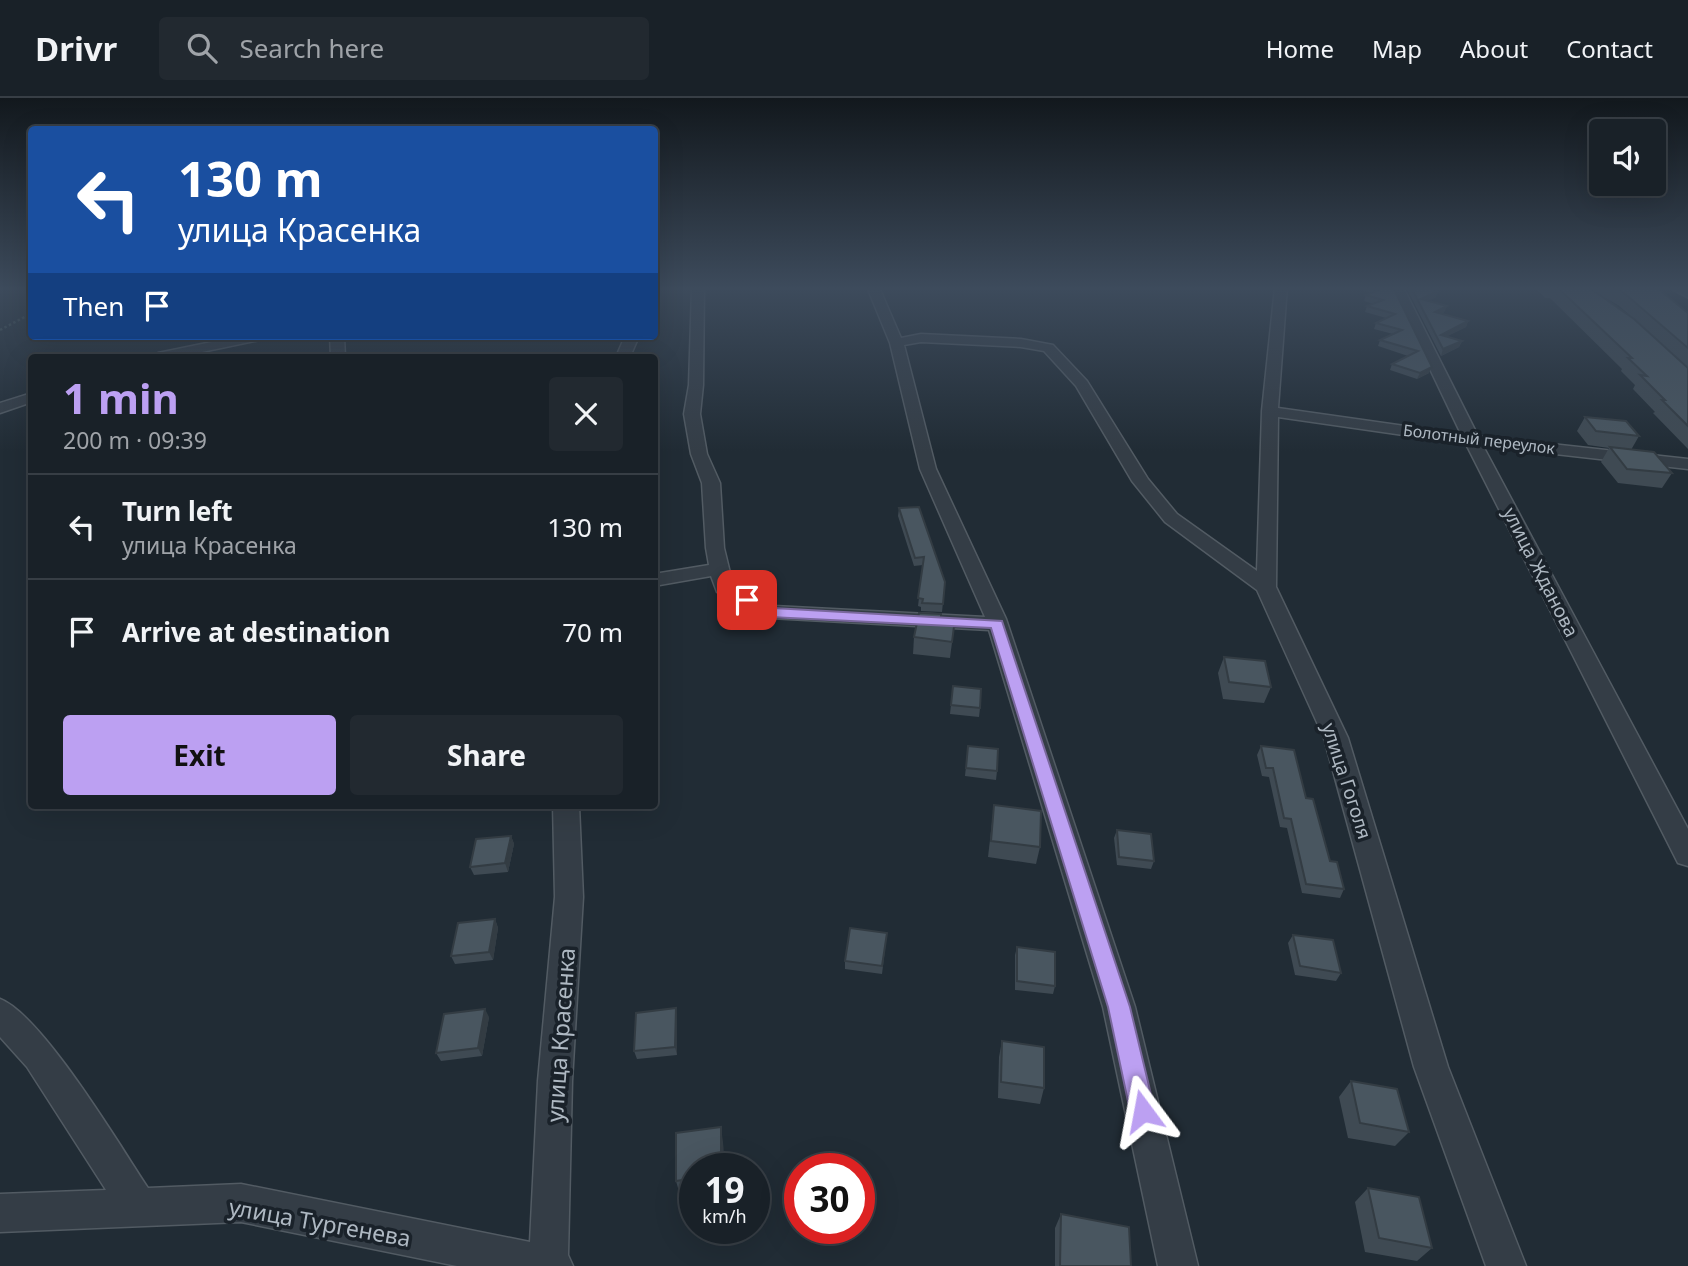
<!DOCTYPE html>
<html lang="en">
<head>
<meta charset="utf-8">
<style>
	body { margin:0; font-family:"Noto Sans",sans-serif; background:#222930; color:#f1f3f6; height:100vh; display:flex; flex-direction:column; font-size:26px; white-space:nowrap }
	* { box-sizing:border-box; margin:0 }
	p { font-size:23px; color:#9fa3a8 }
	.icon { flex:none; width:38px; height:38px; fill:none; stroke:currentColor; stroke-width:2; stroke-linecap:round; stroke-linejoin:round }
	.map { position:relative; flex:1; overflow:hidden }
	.details { position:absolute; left:28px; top:256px; width:630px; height:455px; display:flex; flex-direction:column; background:#192128; border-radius:7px; box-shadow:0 7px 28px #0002,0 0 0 2px #373e45 }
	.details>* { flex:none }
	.banner { position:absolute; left:28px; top:28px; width:630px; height:214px; border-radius:7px; box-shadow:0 7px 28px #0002,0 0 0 2px #373e45; background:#1a4fa0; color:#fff; overflow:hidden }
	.controls { position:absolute; left:1589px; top:21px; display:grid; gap:14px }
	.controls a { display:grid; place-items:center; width:77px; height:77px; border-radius:7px; background:#192128; box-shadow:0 7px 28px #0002,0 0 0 2px #373e45; font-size:35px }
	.speed { position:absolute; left:679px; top:1055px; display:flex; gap:14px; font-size:35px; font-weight:700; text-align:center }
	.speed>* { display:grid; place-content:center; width:91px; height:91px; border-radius:50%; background:#192128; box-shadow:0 7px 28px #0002,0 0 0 2px #373e45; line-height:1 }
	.speed small { font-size:18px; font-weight:400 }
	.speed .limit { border:10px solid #d22; background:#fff; color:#111 }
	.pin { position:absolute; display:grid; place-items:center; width:60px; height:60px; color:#fff; margin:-30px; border-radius:14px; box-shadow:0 4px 10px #0006 }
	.me { position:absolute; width:77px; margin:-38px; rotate:347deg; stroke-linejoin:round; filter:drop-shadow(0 0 5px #0008) }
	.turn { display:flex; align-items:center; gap:24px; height:147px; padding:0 35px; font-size:32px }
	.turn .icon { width:91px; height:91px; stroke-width:2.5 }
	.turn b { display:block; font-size:49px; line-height:60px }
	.then { display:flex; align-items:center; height:66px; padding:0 35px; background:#0003; gap:14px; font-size:26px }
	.round { display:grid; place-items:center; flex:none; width:74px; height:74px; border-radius:7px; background:#222930 }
	.head { display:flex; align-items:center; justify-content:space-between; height:119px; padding:0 35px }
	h1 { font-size:42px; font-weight:700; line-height:52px; color:#bca0f2 }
	.action { display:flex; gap:14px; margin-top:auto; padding:14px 35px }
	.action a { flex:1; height:80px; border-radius:7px; background:#bca0f2; color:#111; font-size:28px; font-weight:700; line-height:80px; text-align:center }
	.action a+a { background:#222930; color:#f1f3f6 }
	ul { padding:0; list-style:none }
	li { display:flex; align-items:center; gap:21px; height:105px; padding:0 35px; border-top:2px solid #373e45 }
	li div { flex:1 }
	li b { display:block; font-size:26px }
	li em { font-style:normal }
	header { display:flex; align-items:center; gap:42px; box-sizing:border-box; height:98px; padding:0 35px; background:#192128; border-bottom:2px solid #373e45 }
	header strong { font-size:33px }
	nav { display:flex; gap:38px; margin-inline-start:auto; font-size:24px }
	.search { width:490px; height:63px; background:#222930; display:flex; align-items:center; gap:18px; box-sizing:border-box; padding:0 24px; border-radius:7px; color:#9fa3a8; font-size:26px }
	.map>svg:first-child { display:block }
</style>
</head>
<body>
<header>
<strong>Drivr</strong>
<div class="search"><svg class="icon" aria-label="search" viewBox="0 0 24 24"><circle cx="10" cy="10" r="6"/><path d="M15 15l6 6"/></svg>Search here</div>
<nav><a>Home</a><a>Map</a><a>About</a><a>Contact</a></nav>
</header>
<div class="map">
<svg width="1688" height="1168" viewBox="0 0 1688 1168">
	<rect width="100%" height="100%" fill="#212c35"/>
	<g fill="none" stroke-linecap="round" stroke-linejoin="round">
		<g stroke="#525b63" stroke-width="3">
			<g id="street">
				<polygon points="692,189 704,189 703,287 700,316 707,356 720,385 724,450 733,487 774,508 985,519 920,371 890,245 867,189 879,189 901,240 921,236 1021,241 1053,247 1087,283 1148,381 1177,416 1257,473 1262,313 1275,189 1287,189 1278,310 1461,336 1391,189 1403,189 1478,338 1688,361 1688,371 1483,348 1688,731 1688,768 1678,765 1466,346 1278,319 1276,489 1348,640 1448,969 1526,1168 1486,1168 1414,969 1324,640 1257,492 1165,424 1132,383 1076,288 1044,253 1021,249 921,244 904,247 936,371 1006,521 1135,909 1198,1168 1158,1168 1103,909 989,532 770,520 717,494 711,478 654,488 654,476 709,467 706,450 702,385 691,356 684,316 689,287"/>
				<polygon points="241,238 267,238 260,242 178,259 151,259 158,255"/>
				<polygon points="330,238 344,238 345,259 331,259"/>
				<polygon points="625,238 639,238 630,259 616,259"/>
				<polygon points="32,295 32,304 0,315 0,305"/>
				<path d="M 553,707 L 579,707 L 583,799 L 572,983 L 568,1157 L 573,1168 L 457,1168 L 241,1124 L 0,1134 L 0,1096 L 106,1092 L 27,969 L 0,939 L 0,901 C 42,917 120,1048 148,1090 L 241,1086 L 530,1144 L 538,983 L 555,799 Z"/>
			</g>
		</g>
		<g stroke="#525b63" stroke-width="4">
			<polygon id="secondary" points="1669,189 1688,189 1688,199"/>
		</g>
		<polyline stroke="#445657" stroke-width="2.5" stroke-dasharray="2.5 2.5" stroke-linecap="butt" points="0,232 32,215"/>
		<use href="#street" fill="#343d46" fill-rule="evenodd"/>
		<use href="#secondary" fill="#434d58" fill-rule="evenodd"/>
	</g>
	<g fill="#3f4a53" fill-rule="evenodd">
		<polygon points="1364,189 1393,189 1429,275 1417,281 1390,272 1392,266 1408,258 1378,248 1380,242 1393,236 1374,231 1376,225 1386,220 1365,214 1367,208 1374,206 1364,203 1366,197 1371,195 1363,192"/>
		<polygon points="1406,189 1431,189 1428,191 1436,199 1428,203 1447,208 1444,214 1442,216 1468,223 1466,229 1447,238 1462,243 1459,249 1441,258"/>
		<path d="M 1535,189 L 1656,189 L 1688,215 L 1688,270 L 1656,241 L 1688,270 L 1688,351 L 1653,315 L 1655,314 L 1633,291 L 1635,287 L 1621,273 L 1622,271 L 1550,200 L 1545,200 ZM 1598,196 L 1618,207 L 1632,219 Z"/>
		<polygon points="1585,319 1639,338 1631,352 1672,375 1662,390 1618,385 1601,364 1609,350 1588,347 1577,333"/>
		<polygon points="899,410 945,484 942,514 921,513 921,509 918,508 923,467 914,468 898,418"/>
		<polygon points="941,519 955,521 950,560 913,556 914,539"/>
		<polygon points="1224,559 1271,589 1264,605 1223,601 1218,575"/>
		<polygon points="953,588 980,610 979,619 950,616"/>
		<polygon points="968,648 997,673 996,682 965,678"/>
		<polygon points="1261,648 1306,700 1330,763 1344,791 1340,800 1302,795 1287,730 1280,729 1269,679 1262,678 1257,657"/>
		<polygon points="994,707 1040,749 1036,766 988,759"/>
		<polygon points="1117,732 1154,763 1151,771 1117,767 1114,740"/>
		<polygon points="511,738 514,746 508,774 474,777 470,769"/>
		<polygon points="495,821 498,830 493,862 455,866 451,858"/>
		<polygon points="887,835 882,876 845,871 845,863"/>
		<polygon points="1293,837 1341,875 1336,883 1295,877 1288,845"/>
		<polygon points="1017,849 1055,888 1053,896 1015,892 1015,857"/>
		<polygon points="677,918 677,957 637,961 634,953"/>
		<polygon points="489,919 482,958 441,963 436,955"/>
		<polygon points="1002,943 1044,990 1040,1006 998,1000 999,959"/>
		<polygon points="1351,983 1409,1034 1395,1048 1348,1040 1339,999"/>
		<polygon points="723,1044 724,1071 695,1071 695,1095 680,1097 676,1083"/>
		<polygon points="1368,1090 1432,1150 1417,1163 1365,1154 1355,1104"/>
		<polygon points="1061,1116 1131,1168 1055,1168 1055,1130"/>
	</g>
	<g fill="#333c43">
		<polygon points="1438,193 1436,199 1420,207 1421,201"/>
		<polygon points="1447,208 1444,214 1433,220 1435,214"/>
		<polygon points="1468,223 1466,229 1438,243 1441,237"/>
		<polygon points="1462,243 1459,249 1441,258 1443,251"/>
		<polygon points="1432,269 1429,275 1417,281 1420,275"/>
		<polygon points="511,738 514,746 508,774 505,765"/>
		<polygon points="495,821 498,830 493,862 489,854"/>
		<polygon points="676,910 677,918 677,957 675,949"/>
		<polygon points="485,911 489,919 482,958 478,950"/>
		<polygon points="721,1029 723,1044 724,1071 721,1071"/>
	</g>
	<g fill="#495660" stroke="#333c43" stroke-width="2">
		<polygon points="1375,189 1393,189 1432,269 1420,275 1392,266 1418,253 1380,242 1402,232 1376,225 1395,216 1367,208 1383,202 1366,197 1381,191"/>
		<polygon points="1411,189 1423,189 1438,193 1421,201 1447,208 1435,214 1468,223 1441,237 1462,243 1443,251"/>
		<polygon points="1557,189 1588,189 1634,221 1688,270 1688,328 1662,302 1665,302 1640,277 1647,278 1628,260 1632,260"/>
		<polygon points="1614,189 1656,189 1688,215 1688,250 1624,195"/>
		<polygon points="1585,319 1626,323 1639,338 1596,333"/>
		<polygon points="1610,349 1654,354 1672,375 1627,371"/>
		<polygon points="919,409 945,484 943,506 922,505 923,501 918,500 924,459 915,460 899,410"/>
		<polygon points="919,515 941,516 941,519 955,521 952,544 914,539"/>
		<polygon points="1224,559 1265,563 1271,589 1229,584"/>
		<polygon points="953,588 981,591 980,610 951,607"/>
		<polygon points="968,648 998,651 997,673 966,670"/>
		<polygon points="1261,648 1294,652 1306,700 1313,701 1330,763 1337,764 1344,791 1306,786 1291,721 1284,720 1273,670 1266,670"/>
		<polygon points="994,707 1041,713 1040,749 991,743"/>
		<polygon points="1117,732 1151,736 1154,763 1119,759"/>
		<polygon points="511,738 505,765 470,769 476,741"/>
		<polygon points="495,821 489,854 451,858 458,825"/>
		<polygon points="850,830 887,835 882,868 845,863"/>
		<polygon points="1293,837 1333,842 1341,875 1300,868"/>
		<polygon points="1017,849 1055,854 1055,888 1017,883"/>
		<polygon points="676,910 675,949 634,953 636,915"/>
		<polygon points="485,911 478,950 436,955 444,916"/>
		<polygon points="1002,943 1044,949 1044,990 1001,984"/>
		<polygon points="1351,983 1397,991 1409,1034 1360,1025"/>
		<polygon points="721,1029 721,1071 695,1071 695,1080 676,1083 676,1035"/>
		<polygon points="1368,1090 1419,1099 1432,1150 1379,1140"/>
		<polygon points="1061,1116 1129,1129 1131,1168 1060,1168"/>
	</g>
	<linearGradient id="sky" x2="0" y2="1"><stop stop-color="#12181d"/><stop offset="0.54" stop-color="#3d4b5c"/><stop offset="1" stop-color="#3d4b5c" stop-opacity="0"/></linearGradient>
	<rect width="1688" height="353" fill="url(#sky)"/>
	<polygon fill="#bca0f2" stroke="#7a689d" stroke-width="2" points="747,498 773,510 1002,523 1130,909 1155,1013 1151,1022 1143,1025 1134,1022 1130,1013 1108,909 991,530 770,519 742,505 740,502"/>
	<g text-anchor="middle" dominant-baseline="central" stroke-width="7" stroke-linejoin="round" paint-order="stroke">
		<g font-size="16" fill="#aeb8c2" stroke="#1a222a">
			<text transform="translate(1479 341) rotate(7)">Болотный переулок</text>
		</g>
		<g font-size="19" fill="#aeb8c2" stroke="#1a222a">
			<text transform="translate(1541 474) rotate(63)">улица Жданова</text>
			<text transform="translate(1347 683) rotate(72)">улица Гоголя</text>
		</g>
		<g font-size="23" fill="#aeb8c2" stroke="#1a222a">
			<text transform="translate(560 937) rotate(-86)">улица Красенка</text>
			<text transform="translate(320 1124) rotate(10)">улица Тургенева</text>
		</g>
	</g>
</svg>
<div class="controls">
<a><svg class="icon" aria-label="sound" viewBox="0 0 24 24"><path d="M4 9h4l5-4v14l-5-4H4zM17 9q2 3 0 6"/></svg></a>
</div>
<div class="speed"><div>19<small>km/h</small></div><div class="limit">30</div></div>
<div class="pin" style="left:747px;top:502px;background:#d93025"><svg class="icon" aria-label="arrive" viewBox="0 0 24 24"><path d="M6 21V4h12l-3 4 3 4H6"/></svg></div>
<svg class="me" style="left:1143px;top:1013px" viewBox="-20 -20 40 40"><path d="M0-17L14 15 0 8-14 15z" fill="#bca0f2" stroke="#fff" stroke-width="4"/></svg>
<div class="banner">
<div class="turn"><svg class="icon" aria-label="left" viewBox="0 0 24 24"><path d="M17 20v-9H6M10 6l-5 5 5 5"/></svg><div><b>130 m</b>улица Красенка</div></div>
<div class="then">Then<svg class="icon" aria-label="arrive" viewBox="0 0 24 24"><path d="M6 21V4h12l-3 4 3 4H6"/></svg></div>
</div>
<section class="details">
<div class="head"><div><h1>1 min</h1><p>200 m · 09:39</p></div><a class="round"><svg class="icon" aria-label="close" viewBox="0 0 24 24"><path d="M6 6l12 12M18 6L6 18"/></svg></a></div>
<ul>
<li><svg class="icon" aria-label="left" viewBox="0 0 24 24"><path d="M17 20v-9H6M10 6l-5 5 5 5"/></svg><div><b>Turn left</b><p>улица Красенка</p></div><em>130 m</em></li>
<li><svg class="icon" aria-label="arrive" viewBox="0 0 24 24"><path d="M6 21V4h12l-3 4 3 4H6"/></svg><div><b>Arrive at destination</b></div><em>70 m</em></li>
</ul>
<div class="action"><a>Exit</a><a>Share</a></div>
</section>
</div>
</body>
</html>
